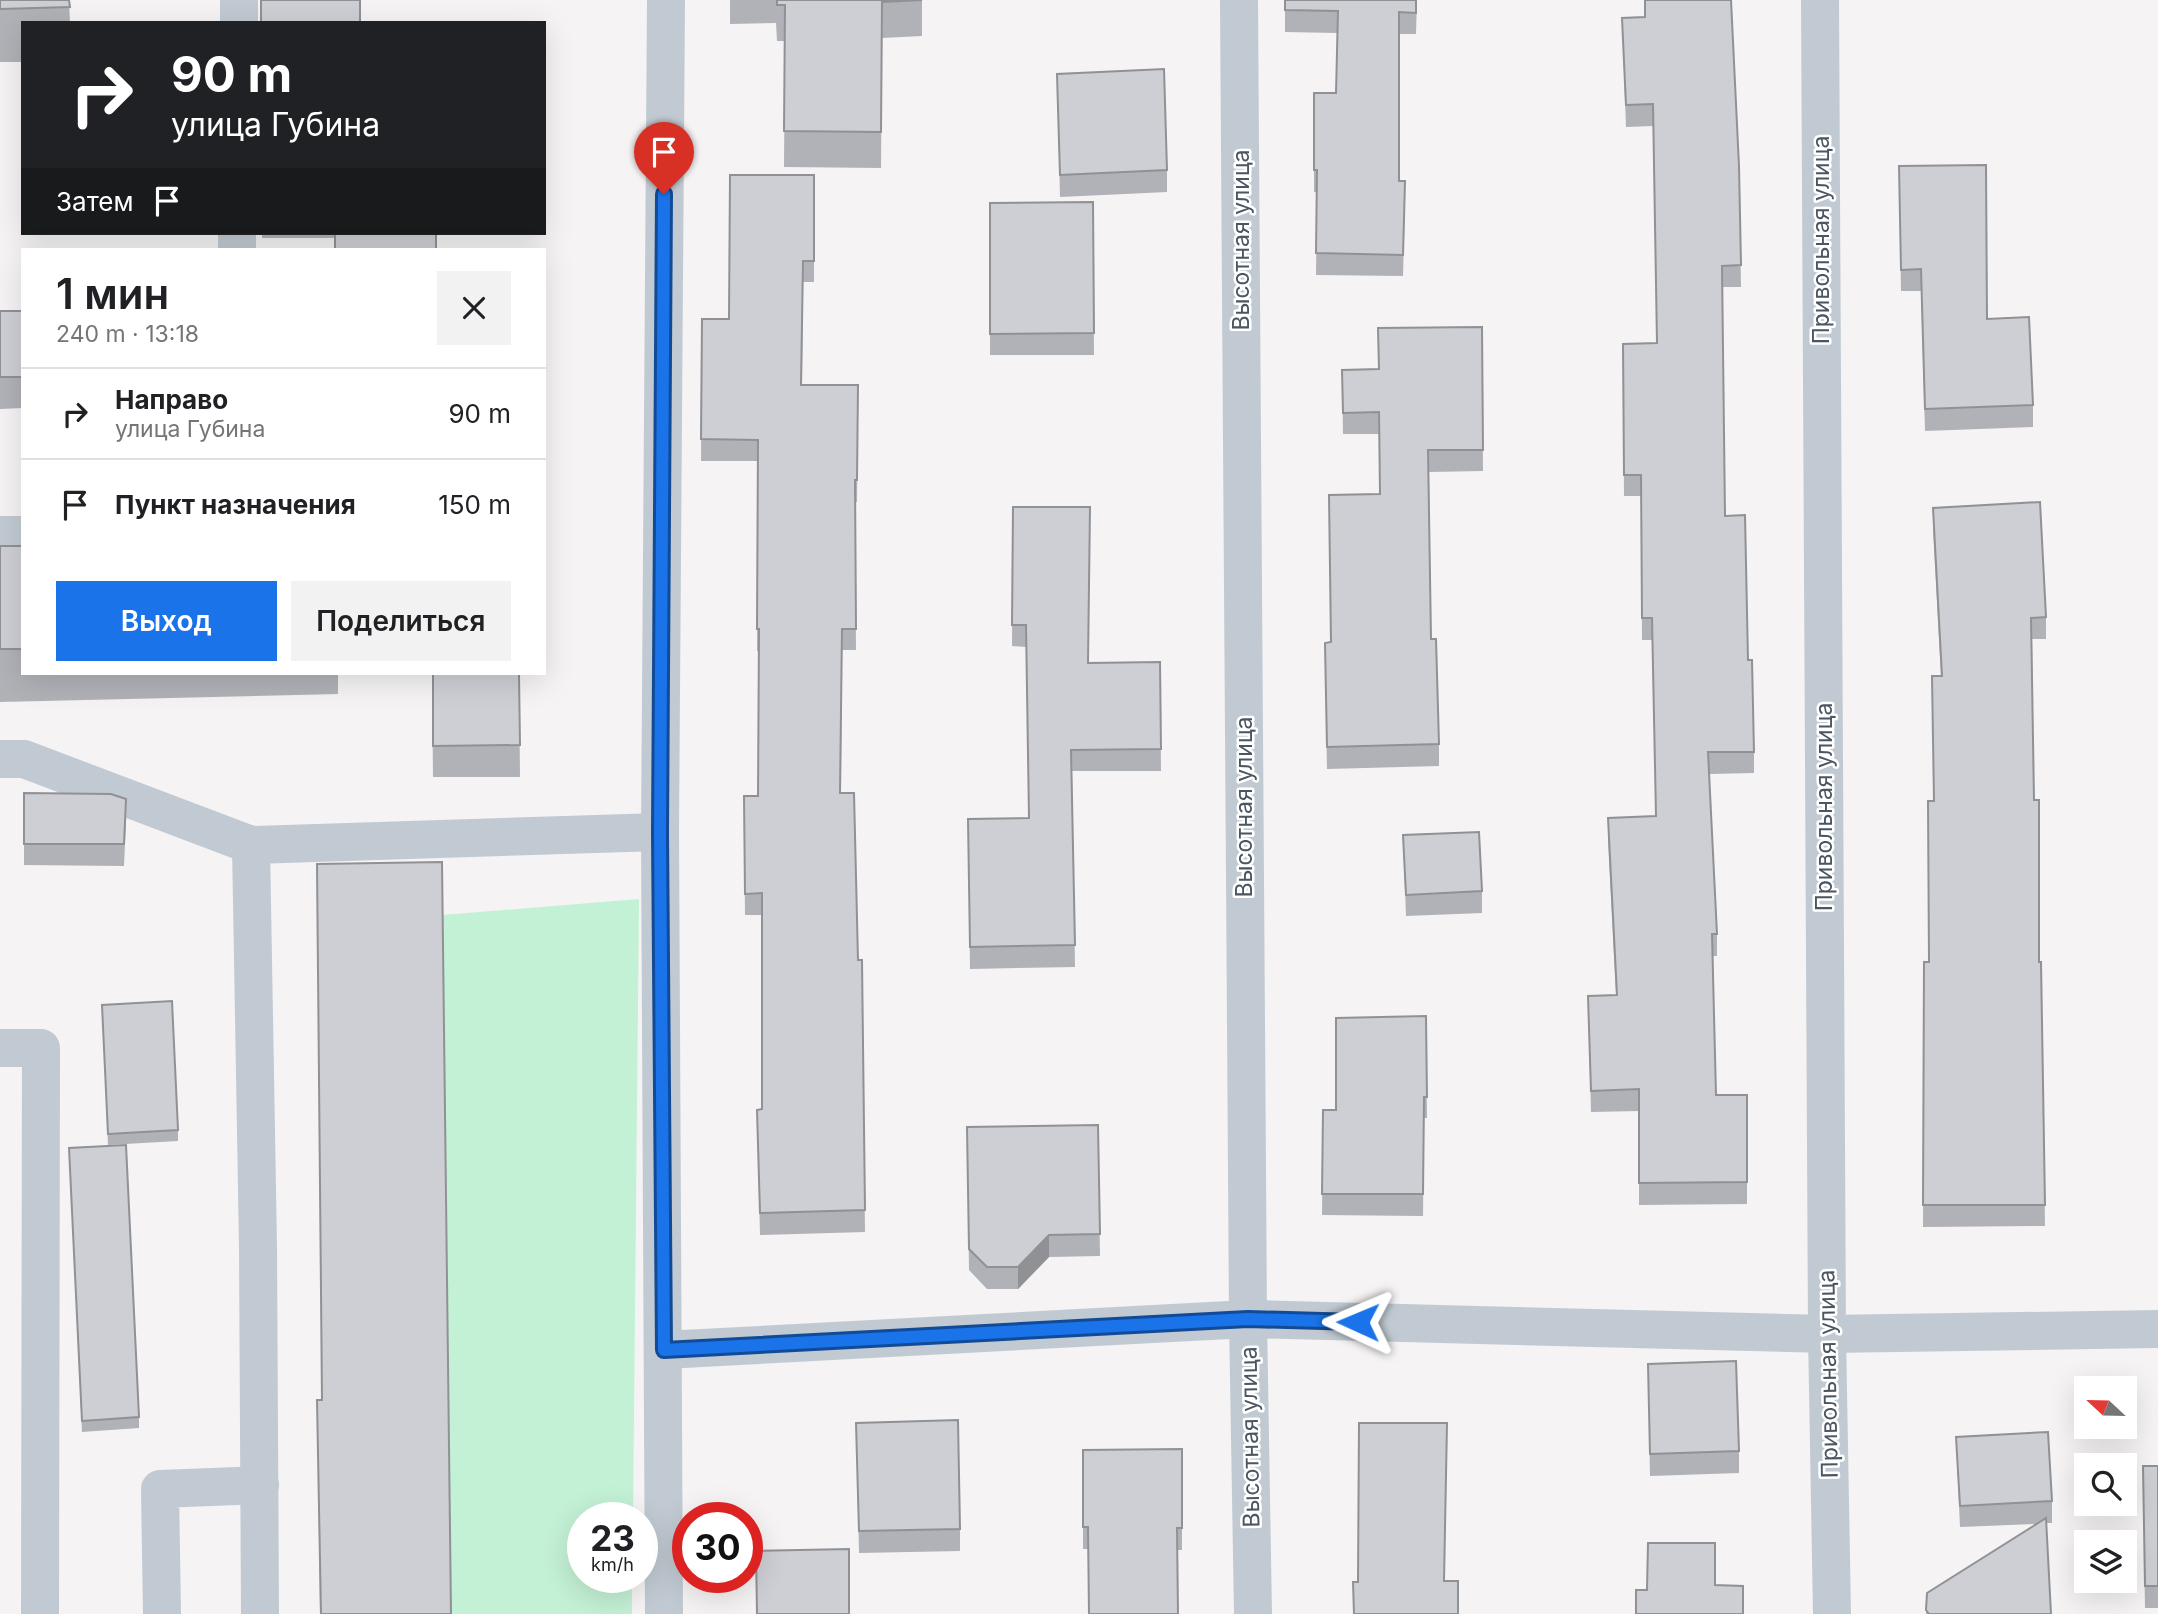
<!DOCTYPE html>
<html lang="ru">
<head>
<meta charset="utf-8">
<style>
	body { margin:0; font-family:Inter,sans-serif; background:#f2f2f2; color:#202124; height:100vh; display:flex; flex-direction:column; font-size:26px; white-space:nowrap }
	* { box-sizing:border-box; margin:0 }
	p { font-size:23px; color:#757577 }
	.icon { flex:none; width:38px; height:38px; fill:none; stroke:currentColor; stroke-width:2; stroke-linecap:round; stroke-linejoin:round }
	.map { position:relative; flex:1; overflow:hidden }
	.side { position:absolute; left:21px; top:248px; width:525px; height:427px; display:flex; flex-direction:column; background:#fff; border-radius:0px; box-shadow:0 7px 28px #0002 }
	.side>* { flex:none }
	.hud { position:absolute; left:21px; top:21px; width:525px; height:214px; border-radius:0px; box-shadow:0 7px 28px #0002; background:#202124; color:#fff; overflow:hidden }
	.needle { width:46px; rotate:292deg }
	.fabs { position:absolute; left:2074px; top:1376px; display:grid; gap:14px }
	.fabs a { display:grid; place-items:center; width:63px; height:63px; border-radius:0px; background:#fff; box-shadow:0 7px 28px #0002; font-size:35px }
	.speed { position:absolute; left:567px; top:1502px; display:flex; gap:14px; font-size:35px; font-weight:700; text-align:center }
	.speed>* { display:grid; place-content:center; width:91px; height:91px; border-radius:50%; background:#fff; box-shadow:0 7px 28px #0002; line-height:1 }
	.speed small { font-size:18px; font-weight:400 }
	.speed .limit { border:10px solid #d22; background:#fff; color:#111 }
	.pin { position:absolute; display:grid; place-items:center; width:60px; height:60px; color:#fff; margin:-72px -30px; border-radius:50% 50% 50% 0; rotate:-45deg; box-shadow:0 0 7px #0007 }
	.pin .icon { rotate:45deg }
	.me { position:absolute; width:77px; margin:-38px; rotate:271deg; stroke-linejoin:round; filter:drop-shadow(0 0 5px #0008) }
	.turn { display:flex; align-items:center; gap:24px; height:147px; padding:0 35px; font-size:32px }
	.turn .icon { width:91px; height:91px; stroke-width:2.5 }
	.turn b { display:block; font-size:49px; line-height:60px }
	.then { display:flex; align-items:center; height:66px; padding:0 35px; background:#0003; gap:14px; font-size:26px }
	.round { display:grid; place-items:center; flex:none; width:74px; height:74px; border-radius:0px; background:#f2f2f2 }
	.headline { display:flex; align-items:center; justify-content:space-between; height:119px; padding:0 35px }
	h1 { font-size:42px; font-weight:600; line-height:52px }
	.action { display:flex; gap:14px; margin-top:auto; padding:14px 35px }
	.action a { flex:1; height:80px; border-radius:0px; background:#1a73e8; color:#fff; font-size:28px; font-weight:600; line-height:80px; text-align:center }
	.action a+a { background:#f2f2f2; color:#202124 }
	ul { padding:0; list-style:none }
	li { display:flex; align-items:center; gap:21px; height:91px; padding:0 35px; border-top:2px solid #e0e0e0 }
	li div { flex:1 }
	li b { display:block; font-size:26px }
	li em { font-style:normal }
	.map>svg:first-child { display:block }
</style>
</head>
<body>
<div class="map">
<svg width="2158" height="1614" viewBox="0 0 2158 1614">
	<rect width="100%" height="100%" fill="#f5f3f3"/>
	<polygon fill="#c3f1d5" points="639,899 633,1517 583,1517 583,1577 632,1577 632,1614 451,1614 442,915"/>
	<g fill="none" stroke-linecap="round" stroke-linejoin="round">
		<g stroke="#c1cad2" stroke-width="38">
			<polyline points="1239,0 1248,1319 1253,1614"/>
			<polyline points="1820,0 1827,1334 1832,1614"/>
			<polyline points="239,23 239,0"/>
			<polyline points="237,250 237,233"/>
			<polyline points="0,535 23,535"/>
			<polyline points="0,759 24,759 251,845 660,832"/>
			<polyline points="251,845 258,1246 260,1614"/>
			<polyline points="0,1048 41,1048 40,1614"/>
			<polyline points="664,1350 1248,1319 1827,1334 2158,1329"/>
			<polyline points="162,1614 160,1489 260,1485"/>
			<polyline points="664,1614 660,832 666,0"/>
		</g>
	</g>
	<g fill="#b0b2b7">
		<polygon points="0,0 69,0 70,23 23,23 23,62 0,62"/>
		<polygon points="730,0 922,0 922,36 882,38 881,168 784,167 785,41 777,41 776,23 730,24"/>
		<polygon points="1285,0 1417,0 1416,34 1399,34 1399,181 1405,203 1403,276 1316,275 1317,192 1314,192 1314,93 1336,93 1337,33 1285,32"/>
		<polygon points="1622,18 1739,166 1741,287 1722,287 1725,516 1748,660 1754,752 1754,773 1709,774 1717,934 1717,956 1713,956 1716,1095 1747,1095 1747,1204 1639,1205 1639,1111 1591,1112 1588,996 1616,995 1608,840 1608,818 1656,816 1652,640 1642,640 1641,496 1624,496 1623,365 1657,343 1653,126 1626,127"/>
		<polygon points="1057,74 1167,170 1167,192 1060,197"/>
		<polygon points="1899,166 1987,319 2033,405 2033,427 1925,431 1921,291 1901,291"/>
		<polygon points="814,175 814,282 803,282 802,385 858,385 857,502 855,502 856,650 842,650 841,793 858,960 862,960 865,1232 760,1235 757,1110 762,1109 762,915 745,915 744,818 758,796 759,651 757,651 758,461 701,461 702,319 729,319"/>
		<polygon points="1093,202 1094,355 990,355 990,203"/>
		<polygon points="262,233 436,233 335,238 262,238"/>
		<polygon points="0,311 23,311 23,408 0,409"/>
		<polygon points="1482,327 1483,471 1429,472 1431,639 1439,744 1439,766 1327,769 1325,664 1331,642 1379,494 1379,434 1343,434 1342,370 1379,369"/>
		<polygon points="1013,507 1088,663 1160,662 1161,771 1072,771 1075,967 970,969 968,819 1029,818 1026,647 1012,646"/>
		<polygon points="1933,508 2046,617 2046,639 2032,639 2034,800 2039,962 2041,962 2045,1226 1923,1227 1924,962 1929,962 1941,676 1933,529"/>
		<polygon points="0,546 23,546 23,674 338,674 338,694 0,702"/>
		<polygon points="432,674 519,674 520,777 433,777"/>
		<polygon points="24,793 126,821 124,866 24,865"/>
		<polygon points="1403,835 1482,891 1482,913 1406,916"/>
		<polygon points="102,1005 178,1130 178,1141 108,1145"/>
		<polygon points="1426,1016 1427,1118 1424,1118 1423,1216 1322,1215 1323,1110 1336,1110"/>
		<polygon points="1098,1125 1100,1256 1049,1257 1018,1289 987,1289 969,1270 967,1127"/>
		<polygon points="69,1148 139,1417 139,1428 82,1432"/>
		<polygon points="1648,1364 1739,1451 1739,1473 1650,1476"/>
		<polygon points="317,1400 451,1614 320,1614"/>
		<polygon points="856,1423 960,1529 960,1551 859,1553"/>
		<polygon points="1956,1437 2052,1501 2052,1523 2046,1523 2051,1614 1926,1614 1927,1593 2037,1524 1960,1527"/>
		<polygon points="1182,1449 1182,1550 1083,1549 1083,1450"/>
		<polygon points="2143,1466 2158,1466 2158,1608 2145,1608"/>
	</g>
	<polygon fill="#909195" points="1049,1235 1049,1257 1018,1289 1018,1267"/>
	<g fill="#cdcfd5" stroke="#909195" stroke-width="2">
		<polygon points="0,0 69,0 70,7 0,9"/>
		<rect x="261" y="0" width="99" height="23"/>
		<polygon points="777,0 922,0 882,2 881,132 784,131 785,5 777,5"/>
		<polygon points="1285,0 1416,0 1416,13 1399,12 1399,181 1405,181 1403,255 1316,253 1317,170 1314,170 1314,93 1336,93 1338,11 1285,10"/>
		<polygon points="1645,0 1731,0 1739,166 1741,265 1722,266 1725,516 1745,515 1748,660 1752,660 1754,752 1708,752 1717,934 1712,934 1716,1095 1747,1095 1747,1182 1639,1183 1639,1089 1591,1091 1588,996 1617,995 1608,818 1656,816 1652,618 1642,618 1641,475 1624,475 1623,344 1657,343 1653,104 1626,105 1622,18 1645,17"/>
		<polygon points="1164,69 1167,170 1060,175 1057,74"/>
		<polygon points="1986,165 1987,319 2029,317 2033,405 1925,409 1921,269 1901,270 1899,166"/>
		<polygon points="730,175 814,175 814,261 803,261 801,385 858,385 857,480 855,480 856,629 842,629 840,793 854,793 858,960 862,960 865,1210 760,1213 757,1110 762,1109 762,893 745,894 744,796 758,796 759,629 757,629 758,440 701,439 702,319 729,319"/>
		<polygon points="1093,202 1094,333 990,334 990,203"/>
		<rect x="335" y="233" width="101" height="17"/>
		<rect x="0" y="311" width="23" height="66"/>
		<polygon points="1482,327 1483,450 1428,450 1431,639 1436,639 1439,744 1327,747 1325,643 1331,642 1329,495 1380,494 1379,412 1343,413 1342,370 1379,369 1378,328"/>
		<polygon points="2040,502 2046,617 2031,618 2034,800 2039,800 2039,962 2041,962 2045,1205 1923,1205 1924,962 1929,962 1928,801 1934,801 1932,676 1942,676 1933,508"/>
		<polygon points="1013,507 1090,507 1088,663 1160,662 1161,749 1071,750 1075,945 970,947 968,819 1029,818 1026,625 1012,625"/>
		<rect x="0" y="546" width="23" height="103"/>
		<polygon points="433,674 519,674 520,745 433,746"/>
		<polygon points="24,793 111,794 126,799 124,844 24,844"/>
		<polygon points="1479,832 1482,891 1406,895 1403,835"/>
		<polygon points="442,862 451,1614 321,1614 317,1400 322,1400 317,864"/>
		<polygon points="172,1001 178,1130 108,1134 102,1005"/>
		<polygon points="1426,1016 1427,1097 1424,1097 1423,1194 1322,1194 1323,1110 1336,1110 1336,1018"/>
		<polygon points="1098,1125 1100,1234 1049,1235 1018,1267 987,1267 969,1249 967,1127"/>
		<polygon points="126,1145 139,1417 82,1421 69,1148"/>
		<polygon points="1736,1361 1739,1451 1650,1454 1648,1364"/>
		<polygon points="958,1420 960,1529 859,1531 856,1423"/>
		<polygon points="1359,1423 1447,1423 1444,1581 1458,1581 1458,1614 1354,1614 1353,1582 1358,1582"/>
		<polygon points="2048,1432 2052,1501 1960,1506 1956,1437"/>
		<polygon points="1182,1449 1182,1528 1177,1528 1178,1614 1089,1614 1088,1527 1083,1527 1083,1450"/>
		<polygon points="2143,1466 2158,1466 2158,1586 2145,1586"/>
		<polygon points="2046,1518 2051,1614 1929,1614 1926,1610 1927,1593"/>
		<polygon points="1648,1543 1715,1543 1715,1585 1743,1586 1743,1614 1636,1614 1636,1590 1647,1590"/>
		<polygon points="849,1549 849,1614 757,1614 756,1551"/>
	</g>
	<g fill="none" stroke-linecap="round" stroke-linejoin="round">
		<g stroke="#114b97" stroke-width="18">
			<polyline id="route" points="664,194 660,832 664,1350 1248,1319 1358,1322"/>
		</g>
		<use href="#route" stroke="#1a73e8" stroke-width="12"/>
	</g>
	<g text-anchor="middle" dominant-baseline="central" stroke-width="5" stroke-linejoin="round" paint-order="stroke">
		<g font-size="23" fill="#4a5661" stroke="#fff">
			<text transform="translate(1241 240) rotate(-90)">Высотная улица</text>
			<text transform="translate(1821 240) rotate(-90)">Привольная улица</text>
			<text transform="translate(1244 807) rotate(-90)">Высотная улица</text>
			<text transform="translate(1824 807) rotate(-90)">Привольная улица</text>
			<text transform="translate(1828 1374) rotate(-91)">Привольная улица</text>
			<text transform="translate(1250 1437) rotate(-91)">Высотная улица</text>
		</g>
	</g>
</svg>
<div class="fabs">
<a><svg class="needle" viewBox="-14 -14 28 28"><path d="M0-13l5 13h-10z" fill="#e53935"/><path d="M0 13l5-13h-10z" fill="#757577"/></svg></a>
<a><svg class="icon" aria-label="search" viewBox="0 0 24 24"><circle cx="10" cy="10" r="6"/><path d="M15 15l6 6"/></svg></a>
<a><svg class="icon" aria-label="layers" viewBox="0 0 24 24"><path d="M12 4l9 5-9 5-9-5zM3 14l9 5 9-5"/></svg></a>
</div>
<div class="speed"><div>23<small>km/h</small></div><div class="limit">30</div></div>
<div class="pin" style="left:664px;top:194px;background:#d93025"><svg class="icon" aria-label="arrive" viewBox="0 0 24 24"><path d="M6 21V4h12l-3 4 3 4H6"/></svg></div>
<svg class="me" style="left:1358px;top:1322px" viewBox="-20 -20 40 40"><path d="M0-17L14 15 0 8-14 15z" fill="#1a73e8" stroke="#fff" stroke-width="4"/></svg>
<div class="hud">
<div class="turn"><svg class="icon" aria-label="right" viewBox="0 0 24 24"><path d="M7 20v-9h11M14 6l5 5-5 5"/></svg><div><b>90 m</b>улица Губина</div></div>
<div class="then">Затем<svg class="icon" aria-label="arrive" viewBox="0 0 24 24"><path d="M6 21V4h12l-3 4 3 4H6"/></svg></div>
</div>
<section class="side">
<div class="headline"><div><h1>1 мин</h1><p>240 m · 13:18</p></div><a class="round"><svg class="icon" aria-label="close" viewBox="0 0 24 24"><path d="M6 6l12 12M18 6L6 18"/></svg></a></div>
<ul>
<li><svg class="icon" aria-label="right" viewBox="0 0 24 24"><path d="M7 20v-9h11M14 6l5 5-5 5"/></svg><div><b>Направо</b><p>улица Губина</p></div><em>90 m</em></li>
<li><svg class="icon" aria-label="arrive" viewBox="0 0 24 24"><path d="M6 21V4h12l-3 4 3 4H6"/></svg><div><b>Пункт назначения</b></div><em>150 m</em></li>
</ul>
<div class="action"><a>Выход</a><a>Поделиться</a></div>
</section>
</div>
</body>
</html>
